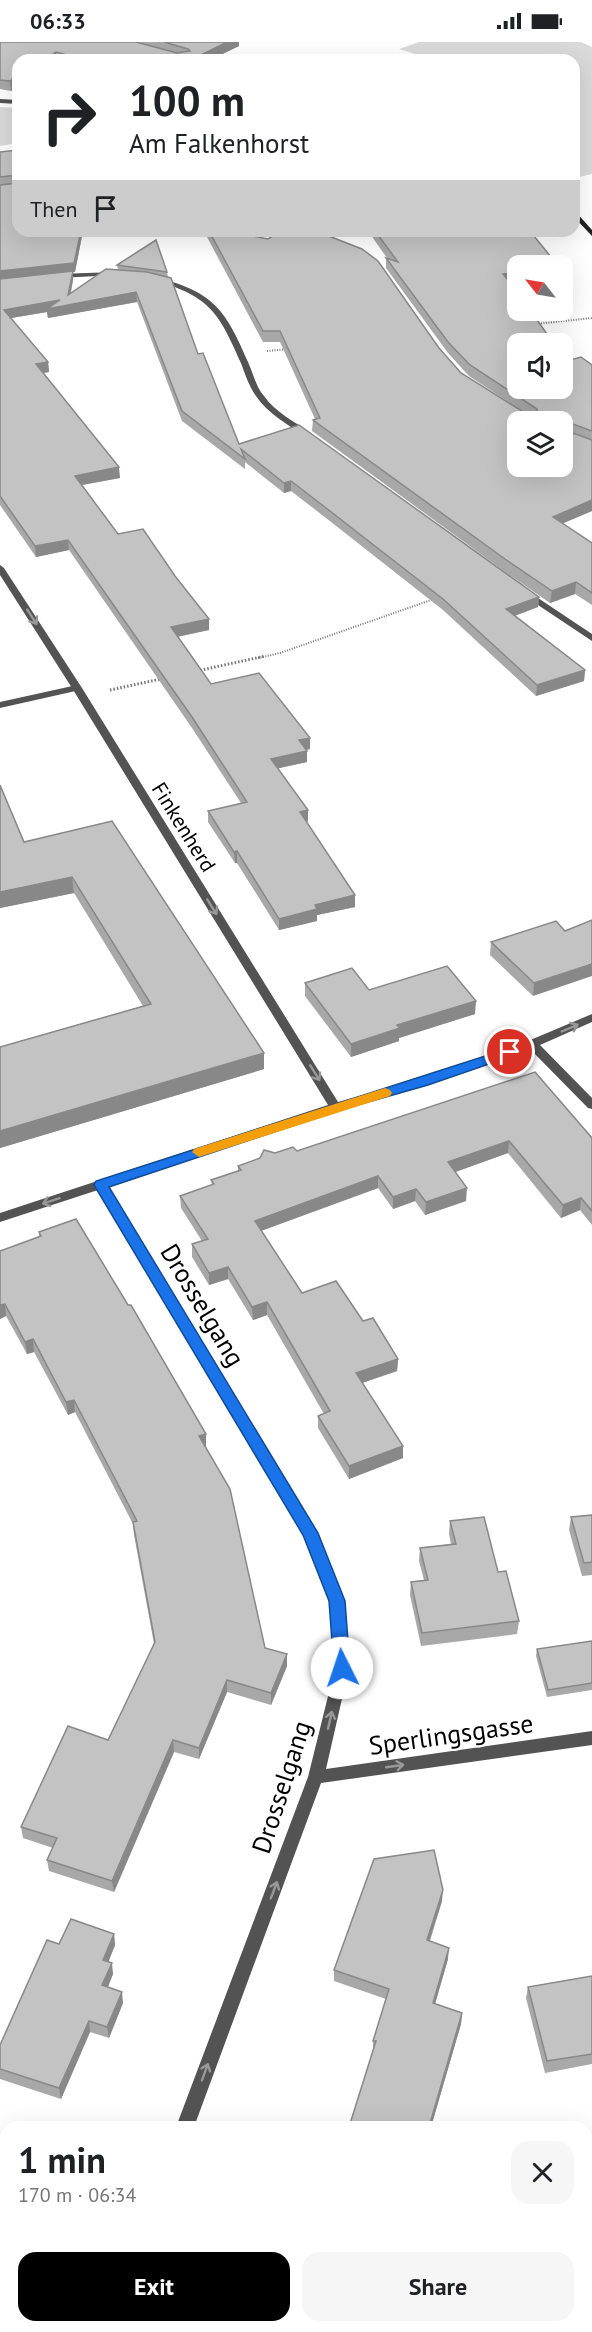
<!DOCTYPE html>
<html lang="en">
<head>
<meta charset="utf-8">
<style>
	body { margin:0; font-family:"PT Sans",sans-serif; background:#f6f6f6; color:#202124; height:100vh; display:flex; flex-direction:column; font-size:22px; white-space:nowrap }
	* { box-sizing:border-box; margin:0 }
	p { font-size:20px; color:#757577 }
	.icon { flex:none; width:33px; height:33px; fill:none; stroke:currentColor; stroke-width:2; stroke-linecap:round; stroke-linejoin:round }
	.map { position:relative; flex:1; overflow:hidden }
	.drawer { position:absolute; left:0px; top:2079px; width:592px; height:212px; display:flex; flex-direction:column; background:#fff; border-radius:18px 18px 0 0; box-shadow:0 6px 24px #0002 }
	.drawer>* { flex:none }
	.banner { position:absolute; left:12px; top:12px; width:568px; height:183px; border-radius:18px; box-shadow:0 6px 24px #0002; background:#fff; color:#202124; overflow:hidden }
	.needle { width:39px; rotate:301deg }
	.controls { position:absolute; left:507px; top:213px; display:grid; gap:12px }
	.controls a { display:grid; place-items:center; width:66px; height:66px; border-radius:12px; background:#fff; box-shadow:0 6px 24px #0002; font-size:30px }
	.pin { position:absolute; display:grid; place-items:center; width:51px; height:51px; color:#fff; margin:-26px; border:3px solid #fff; border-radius:50%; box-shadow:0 2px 6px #0007 }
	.me { position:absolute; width:66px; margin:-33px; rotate:356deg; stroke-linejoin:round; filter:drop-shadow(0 0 4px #0008) }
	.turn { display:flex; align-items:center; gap:21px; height:126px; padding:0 18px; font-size:27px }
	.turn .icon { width:78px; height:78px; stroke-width:2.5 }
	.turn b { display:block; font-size:42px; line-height:51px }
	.then { display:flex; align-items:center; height:57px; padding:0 18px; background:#0003; gap:12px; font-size:22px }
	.round { display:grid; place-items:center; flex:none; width:63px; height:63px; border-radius:18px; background:#f6f6f6 }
	.headline { display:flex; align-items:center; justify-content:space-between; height:102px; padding:0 18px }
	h1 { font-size:36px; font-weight:600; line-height:45px }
	.cta { display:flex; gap:12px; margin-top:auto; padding:12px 18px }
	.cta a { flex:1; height:69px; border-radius:18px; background:#000; color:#fff; font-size:24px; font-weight:600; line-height:69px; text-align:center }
	.cta a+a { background:#f6f6f6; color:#202124 }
	.status { display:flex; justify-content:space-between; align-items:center; height:42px; padding:0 30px; background:#fff; direction:ltr }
	.status svg { height:16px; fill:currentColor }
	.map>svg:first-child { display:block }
</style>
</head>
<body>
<div class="status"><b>06:33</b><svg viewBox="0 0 49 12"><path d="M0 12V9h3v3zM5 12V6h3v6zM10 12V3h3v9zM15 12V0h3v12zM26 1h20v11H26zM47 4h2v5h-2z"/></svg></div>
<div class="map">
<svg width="592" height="2290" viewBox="0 0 592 2290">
	<rect width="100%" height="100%" fill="#fff"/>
	<g fill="#dadada">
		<polygon points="419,0 581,0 592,5 592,132 575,136 574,18 482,18 465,12 450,18 435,18 399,7"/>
		<polygon points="0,65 18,66 18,101 0,104"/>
	</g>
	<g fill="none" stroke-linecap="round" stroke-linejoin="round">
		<g stroke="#757575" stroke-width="2" stroke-dasharray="1 1.5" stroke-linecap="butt">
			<polyline points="536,282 592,276"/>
			<polyline points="267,309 287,307"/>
			<polyline points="258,616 280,611 434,557"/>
		</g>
		<g stroke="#757575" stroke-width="3" stroke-dasharray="1.5 2" stroke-linecap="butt">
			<polyline points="197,629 265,614"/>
			<polyline points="110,648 161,637"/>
		</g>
		<polygon fill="#535353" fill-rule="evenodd" points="77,643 80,644 80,648 0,666 0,660"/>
		<g fill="#535353" fill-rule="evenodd">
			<polygon points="0,57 18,58 18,62 0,61"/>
			<polygon points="313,189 321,189 345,201 340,202"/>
			<polygon points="115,230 118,232 117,233 58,236 55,234 58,232"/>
			<path d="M 159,236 C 215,251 226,269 248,320 C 253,331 256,345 264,354 C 275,370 295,380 311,391 L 311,395 L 305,395 C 288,382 268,372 256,354 C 249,344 245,332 241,321 C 219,271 210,255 157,239 L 156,238 Z"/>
			<polygon points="0,523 4,526 82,646 338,1060 420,1037 528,999 592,972 592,980 540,1003 592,1056 592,1067 588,1066 530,1007 428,1043 339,1068 108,1145 315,1487 344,1559 349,1626 326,1727 592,1689 592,1703 321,1741 194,2085 176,2085 308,1735 335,1626 330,1559 304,1493 98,1148 0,1180 0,1171 328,1063 72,646 0,533"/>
			<polygon points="526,548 592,592 592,599 523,553 522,551"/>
			<polygon points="101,2284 119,2284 117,2290 99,2290"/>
		</g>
		<polygon fill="#202020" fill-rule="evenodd" points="574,168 592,188 592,194 574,175"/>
	</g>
	<g fill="#a8a8a8" fill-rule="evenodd">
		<polygon points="0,0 239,0 239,4 210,18 18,18 18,44 11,49 0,47"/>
		<polygon points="18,108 18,189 82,189 82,194 75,230 73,230 73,238 71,251 118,228 117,223 167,230 168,235 198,312 239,402 539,555 538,565 515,574 585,628 584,639 536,654 443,568 326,476 291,449 284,451 245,420 245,427 182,379 137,260 48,276 47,270 11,276 48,320 49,330 43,331 120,436 82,443 118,492 175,534 209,577 209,588 177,595 211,642 310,696 310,707 306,708 307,720 278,726 308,779 306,780 355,853 355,865 317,873 317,879 279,888 237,821 235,821 208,780 208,769 241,761 192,686 69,508 36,515 0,463 0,110"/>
		<path d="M 207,189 L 209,189 L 439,306 L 461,331 L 525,371 L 469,334 L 448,311 L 386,226 L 386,216 L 387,216 L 368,189 L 530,189 L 555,220 L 554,224 L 518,224 L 510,241 L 567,319 L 592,323 L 592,469 L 563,481 L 592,501 L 592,563 L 575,552 L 550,561 L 504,529 L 312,389 L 313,378 L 315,377 L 280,300 L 263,300 L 207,195 ZM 518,380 L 562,380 L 562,424 Z"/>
		<polygon points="0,743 24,800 112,779 264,1011 264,1027 0,1106 0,1005 143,964 74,851 0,866"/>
		<polygon points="565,889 533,954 490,913 491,900"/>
		<polygon points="305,941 369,948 475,972 399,996 399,999 351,1015 305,954"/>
		<polygon points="535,1030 592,1096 592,1183 580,1168 561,1176 508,1111 455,1130 466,1159 425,1173 415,1159 393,1167 378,1146 261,1189 302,1251 363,1279 398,1317 397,1329 362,1341 403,1404 403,1416 349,1437 318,1386 318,1374 324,1372 267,1273 253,1278 228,1237 209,1243 192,1215 192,1202 202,1199 181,1166 180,1154 212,1143 211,1138 238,1129 238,1124 275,1111 297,1109"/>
		<polygon points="39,1190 206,1404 205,1405 265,1606 287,1612 287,1624 271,1663 227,1650 199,1717 174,1710 114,1850 49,1829 47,1818 53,1806 23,1796 21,1785 108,1698 154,1602 134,1493 133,1482 75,1370 68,1373 34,1310 27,1312 6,1274 0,1277 0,1209 39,1195"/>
		<polygon points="592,1473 592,1533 582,1534 569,1488 571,1475"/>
		<polygon points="450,1479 498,1530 519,1579 517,1592 421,1604 410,1553 411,1540 424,1538 419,1519 420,1506 451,1502 449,1492"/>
		<polygon points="592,1599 592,1648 547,1655 536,1614 537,1607"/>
		<polygon points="442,1859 430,1899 448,1917 435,1962 462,1971 461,1982 431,2085 349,2085 373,2009 373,1999 386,1957 334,1939 334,1928"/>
		<polygon points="114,1892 115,1903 108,1919 113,1932 108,1945 123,1961 109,1996 90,1990 61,2057 0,2037 0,2003 59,1902"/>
		<polygon points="592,1934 592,2022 545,2031 526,1956 528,1945"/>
	</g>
	<g fill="#888">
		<polygon points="227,0 239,0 239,4 210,18 191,18"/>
		<polygon points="56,10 57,18 44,18"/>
		<polygon points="18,34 18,44 11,49 10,39"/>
		<polygon points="81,189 82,189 82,194 75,230 73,230 73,238 68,262 68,253 0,239 0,229"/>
		<polygon points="518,230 518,241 502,242 503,232"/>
		<polygon points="136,250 137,260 48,276 47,270 5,277 4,268 60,258"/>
		<polygon points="48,320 49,330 37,332 36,322"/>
		<polygon points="119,425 120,436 76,444 75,434"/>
		<polygon points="291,439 291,449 284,451 284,441"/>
		<polygon points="592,458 592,469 552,486 553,475"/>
		<polygon points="68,498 69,508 36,515 35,504"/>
		<polygon points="576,540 575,552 550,561 552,549"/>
		<polygon points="539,555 538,565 505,577 506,567"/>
		<polygon points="209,577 209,588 171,596 171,585"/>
		<polygon points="585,628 584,639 536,654 537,643"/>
		<polygon points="310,696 310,707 299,709 299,698"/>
		<polygon points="307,709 307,720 271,728 271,717"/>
		<polygon points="308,768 308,779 300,781 300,770"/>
		<polygon points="237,809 237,821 235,821 234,810"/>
		<polygon points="72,835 74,851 0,866 0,850"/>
		<polygon points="355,853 355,865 317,873 317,879 279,888 279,877 315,863"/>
		<polygon points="592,922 592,934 533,954 534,941"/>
		<polygon points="476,959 475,972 399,996 399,999 351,1015 351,1002 397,983"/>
		<polygon points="264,1011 264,1027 0,1106 0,1089"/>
		<polygon points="509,1099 508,1111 447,1133 448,1120"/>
		<polygon points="378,1134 378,1146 255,1191 255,1179"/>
		<polygon points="467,1146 466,1159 425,1173 426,1160"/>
		<polygon points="416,1147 415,1159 393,1167 393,1155"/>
		<polygon points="581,1156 580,1168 561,1176 563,1163"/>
		<polygon points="228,1225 228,1237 209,1243 209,1231"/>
		<polygon points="267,1260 267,1273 253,1278 252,1265"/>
		<polygon points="5,1262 6,1274 0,1277 0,1263"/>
		<polygon points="33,1297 34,1310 27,1312 25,1300"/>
		<polygon points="398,1317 397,1329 356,1343 356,1331"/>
		<polygon points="74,1358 75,1370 68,1373 66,1360"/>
		<polygon points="206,1392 206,1404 200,1407 199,1394"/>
		<polygon points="403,1404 403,1416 349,1437 349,1424"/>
		<polygon points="287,1612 287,1624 271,1663 271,1651"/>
		<polygon points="227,1638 227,1650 199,1717 199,1706"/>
		<polygon points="173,1698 174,1710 114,1850 112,1839"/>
		<polygon points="443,1848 442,1859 426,1909 427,1898"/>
		<polygon points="114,1892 115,1903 105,1929 103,1918"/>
		<polygon points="449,1906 448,1917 432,1972 433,1961"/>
		<polygon points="112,1921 113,1932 104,1954 102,1943"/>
		<polygon points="122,1950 123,1961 109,1996 107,1985"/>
		<polygon points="462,1971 461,1982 431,2085 429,2085"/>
		<polygon points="89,1979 90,1990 61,2057 59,2046"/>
		<polygon points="6,2179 6,2190 0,2203 0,2192"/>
	</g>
	<g fill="#c3c3c3" stroke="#888" stroke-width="1.5">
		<polygon points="0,0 136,0 177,11 190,9 188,7 164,0 227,0 191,18 86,18 56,10 44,18 18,18 18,34 10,39 0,38"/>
		<polygon points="18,108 18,133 0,135 0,110"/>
		<polygon points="18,138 18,189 81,189 74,221 0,229 0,143 17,141"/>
		<polygon points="209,189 228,189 268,197 281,189 316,189 362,207 378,219 439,306 461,331 525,371 538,370 537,367 470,323 448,300 386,216 398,220 375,189 530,189 555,220 550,220 553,224 518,224 518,230 503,232 518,251 518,268 530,268 554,302 518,302 518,346 562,346 562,313 567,319 581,315 592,323 592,389 562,378 562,380 518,380 518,424 562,424 562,387 592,398 592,458 553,475 592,501 592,551 576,540 552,549 505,517 313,378 320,376 280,289 263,289"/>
		<polygon points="156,198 167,230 117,223"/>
		<polygon points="106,227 147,230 171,236 198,312 203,311 239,402 299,383 539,555 506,567 585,628 537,643 443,557 326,466 291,439 284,441 241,407 245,417 182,369 136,250 47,267 60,258 4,268 48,320 36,322 119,425 75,434 118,492 143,487 175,534 209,577 171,585 211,642 259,631 310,696 299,698 307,709 271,717 308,768 300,770 355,853 315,863 317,867 279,877 237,809 234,810 208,769 247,760 192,675 68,498 35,504 0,454 0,237 73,229 68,253"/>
		<polygon points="0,743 24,800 112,779 264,1011 0,1089 0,1005 151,962 72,835 0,850"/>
		<polygon points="592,878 592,922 534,941 491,900 556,879 565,889"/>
		<polygon points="447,924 476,959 397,983 400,986 351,1002 305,941 352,926 369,948"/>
		<polygon points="535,1030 592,1096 592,1169 581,1156 563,1163 509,1099 448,1120 467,1146 426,1160 416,1147 393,1155 378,1134 255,1179 302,1251 336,1239 363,1279 373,1276 398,1317 356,1331 403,1404 349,1424 318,1374 330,1369 267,1260 252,1265 228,1225 209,1231 192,1202 208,1197 180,1154 214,1142 211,1138 241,1128 238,1124 260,1116 264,1108 275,1111 293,1105 297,1109"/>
		<polygon points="76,1177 128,1263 131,1263 206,1392 199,1394 230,1447 265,1606 287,1612 271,1651 227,1638 199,1706 173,1698 112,1839 47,1818 57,1796 21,1785 68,1684 108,1698 155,1600 133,1480 137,1479 74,1358 66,1360 33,1297 25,1300 5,1262 0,1263 0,1209 41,1194 39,1190"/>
		<polygon points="592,1473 592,1520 584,1521 571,1475"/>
		<polygon points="484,1475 498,1530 506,1529 519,1579 422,1591 411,1540 428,1538 420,1506 456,1502 450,1479"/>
		<polygon points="592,1599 592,1641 548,1648 537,1607"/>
		<polygon points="434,1808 443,1848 427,1898 449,1906 433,1961 462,1971 429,2085 349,2085 376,1999 373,1999 389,1947 334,1928 374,1817"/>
		<polygon points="71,1877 114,1892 103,1918 112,1921 102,1943 122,1950 107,1985 89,1979 59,2046 0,2027 0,2003 47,1898 59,1902"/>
		<polygon points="592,1934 592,2012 547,2019 528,1945"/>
		<polygon points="0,2107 6,2109 6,2179 0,2192"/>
		<polygon points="0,2262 6,2267 6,2284 27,2284 32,2289 32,2290 0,2290"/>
		<polygon points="267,2284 348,2284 346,2290 265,2290"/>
	</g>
	<defs><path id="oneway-shaft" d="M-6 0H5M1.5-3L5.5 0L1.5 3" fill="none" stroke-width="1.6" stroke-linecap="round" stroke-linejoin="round" transform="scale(1.5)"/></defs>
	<g stroke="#989898">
		<use href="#oneway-shaft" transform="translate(32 575) rotate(57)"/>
		<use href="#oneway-shaft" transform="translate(212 865) rotate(58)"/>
		<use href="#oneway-shaft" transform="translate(570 986) rotate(-23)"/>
		<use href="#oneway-shaft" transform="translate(315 1031) rotate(58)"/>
		<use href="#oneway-shaft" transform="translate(51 1159) rotate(162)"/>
		<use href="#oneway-shaft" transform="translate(330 1678) rotate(-77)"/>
		<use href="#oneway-shaft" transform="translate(395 1724) rotate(-8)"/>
		<use href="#oneway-shaft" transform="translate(274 1848) rotate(-69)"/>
		<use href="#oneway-shaft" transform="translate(205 2030) rotate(-70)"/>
	</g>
	<polygon fill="#1a73e8" stroke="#114b97" stroke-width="1.5" points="510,1006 517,1010 515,1013 428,1043 340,1068 109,1145 318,1491 345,1559 350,1626 348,1631 342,1633 336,1631 334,1626 329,1559 303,1493 94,1143 96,1139"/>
	<polygon fill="#f59e0b" points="385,1046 390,1048 392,1051 390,1054 199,1115 192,1110 194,1107"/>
	<g text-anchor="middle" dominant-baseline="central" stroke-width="4.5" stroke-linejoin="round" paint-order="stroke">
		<g font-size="21" fill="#000" stroke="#fff">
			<text transform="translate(184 785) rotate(58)">Finkenherd</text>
		</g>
		<g font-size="26" fill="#000" stroke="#fff">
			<text transform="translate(203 1263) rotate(59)">Drosselgang</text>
			<text transform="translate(451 1692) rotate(-8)">Sperlingsgasse</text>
			<text transform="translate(281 1745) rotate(-72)">Drosselgang</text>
		</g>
	</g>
</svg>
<div class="controls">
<a><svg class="needle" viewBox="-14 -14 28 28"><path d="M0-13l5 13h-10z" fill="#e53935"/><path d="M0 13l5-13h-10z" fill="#757577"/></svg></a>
<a><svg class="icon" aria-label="sound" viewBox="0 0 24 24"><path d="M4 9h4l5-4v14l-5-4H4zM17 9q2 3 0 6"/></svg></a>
<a><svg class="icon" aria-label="layers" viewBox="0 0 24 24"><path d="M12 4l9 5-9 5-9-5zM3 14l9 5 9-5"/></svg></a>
</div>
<div class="pin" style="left:510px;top:1010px;background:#d93025"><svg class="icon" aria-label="arrive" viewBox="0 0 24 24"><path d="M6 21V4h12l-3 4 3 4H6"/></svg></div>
<svg class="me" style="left:342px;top:1626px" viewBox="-20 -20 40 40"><circle r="19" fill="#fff"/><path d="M0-13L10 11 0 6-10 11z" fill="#1a73e8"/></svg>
<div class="banner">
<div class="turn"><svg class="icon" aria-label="right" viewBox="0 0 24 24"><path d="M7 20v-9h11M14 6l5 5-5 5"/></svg><div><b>100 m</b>Am Falkenhorst</div></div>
<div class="then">Then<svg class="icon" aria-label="arrive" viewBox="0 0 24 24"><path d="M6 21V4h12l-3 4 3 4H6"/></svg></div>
</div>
<section class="drawer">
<div class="headline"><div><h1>1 min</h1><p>170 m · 06:34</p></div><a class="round"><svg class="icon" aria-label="close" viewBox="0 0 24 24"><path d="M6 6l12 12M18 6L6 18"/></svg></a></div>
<div class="cta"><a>Exit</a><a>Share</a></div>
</section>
</div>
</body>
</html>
